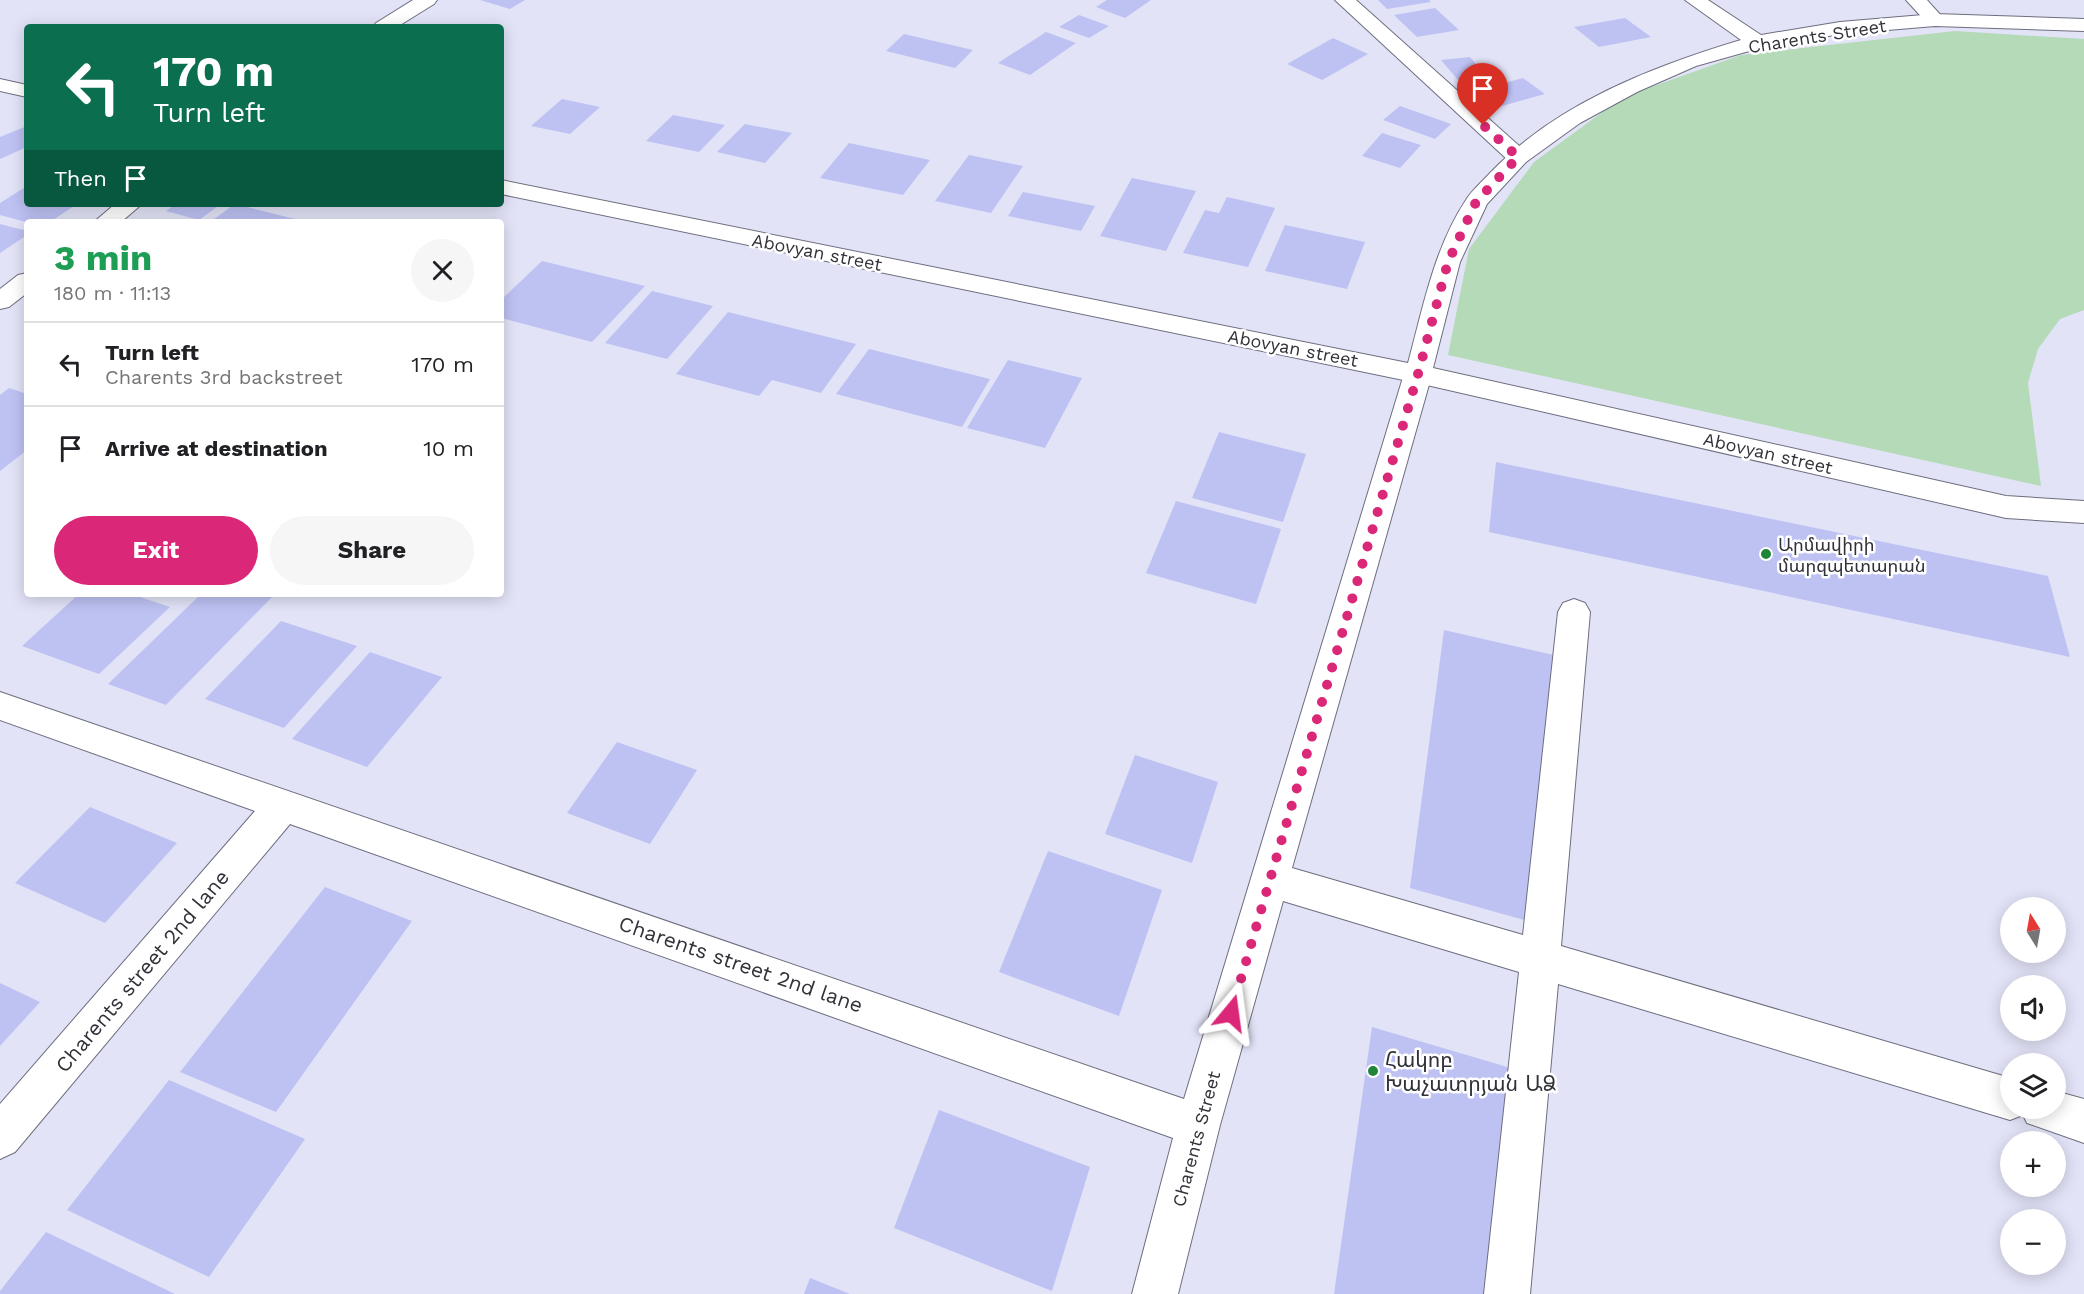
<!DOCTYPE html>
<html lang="en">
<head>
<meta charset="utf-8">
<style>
	body { margin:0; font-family:"Work Sans","Noto Sans Armenian",sans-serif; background:#f6f6f6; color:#202124; height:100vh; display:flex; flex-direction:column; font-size:22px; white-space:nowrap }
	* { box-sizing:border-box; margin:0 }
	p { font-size:20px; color:#757577 }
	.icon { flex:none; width:33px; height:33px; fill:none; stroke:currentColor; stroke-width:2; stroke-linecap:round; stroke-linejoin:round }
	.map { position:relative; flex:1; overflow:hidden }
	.drawer { position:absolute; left:24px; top:219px; width:480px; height:378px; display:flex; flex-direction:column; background:#fff; border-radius:6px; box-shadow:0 3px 15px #0003 }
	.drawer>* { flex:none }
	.top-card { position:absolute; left:24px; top:24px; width:480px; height:183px; border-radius:6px; box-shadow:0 3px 15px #0003; background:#0b6e4f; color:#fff; overflow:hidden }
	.needle { width:39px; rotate:349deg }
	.controls { position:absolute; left:2000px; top:897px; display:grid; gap:12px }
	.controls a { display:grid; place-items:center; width:66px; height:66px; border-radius:50%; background:#fff; box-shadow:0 3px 15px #0003; font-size:30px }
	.pin { position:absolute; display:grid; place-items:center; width:51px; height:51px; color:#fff; margin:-62px -26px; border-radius:50% 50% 50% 0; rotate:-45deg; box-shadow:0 0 6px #0007 }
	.pin .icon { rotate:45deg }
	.me { position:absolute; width:66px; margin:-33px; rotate:16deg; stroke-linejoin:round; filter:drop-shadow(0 0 4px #0008) }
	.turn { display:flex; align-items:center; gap:21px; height:126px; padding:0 30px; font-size:27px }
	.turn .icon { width:78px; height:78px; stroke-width:2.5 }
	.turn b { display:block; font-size:42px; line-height:51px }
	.then { display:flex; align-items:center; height:57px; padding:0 30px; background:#0003; gap:12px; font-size:22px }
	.round { display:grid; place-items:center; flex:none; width:63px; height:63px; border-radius:32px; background:#f6f6f6 }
	.summary { display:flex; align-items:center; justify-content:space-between; height:102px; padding:0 30px }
	h1 { font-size:36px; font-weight:700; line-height:45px; color:#1e9e55 }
	.cta { display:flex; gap:12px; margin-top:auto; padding:12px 30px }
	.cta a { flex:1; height:69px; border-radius:36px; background:#db2777; color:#fff; font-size:24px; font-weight:700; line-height:69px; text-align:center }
	.cta a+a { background:#f6f6f6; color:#202124 }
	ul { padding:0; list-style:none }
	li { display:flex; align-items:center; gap:18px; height:84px; padding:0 30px; border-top:2px solid #e0e0e0 }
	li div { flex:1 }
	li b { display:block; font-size:22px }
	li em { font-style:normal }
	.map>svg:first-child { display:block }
</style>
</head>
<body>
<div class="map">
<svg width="2084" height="1294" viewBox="0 0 2084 1294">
	<rect width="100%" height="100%" fill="#e2e3f7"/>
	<polygon fill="#b4dab7" points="1955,31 2084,39 2084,310 2060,319 2038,349 2028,383 2041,486 1448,355 1469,249 1534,162 1623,97 1741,55"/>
	<g fill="#bec2f3">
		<polygon points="480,0 525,0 510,9"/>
		<polygon points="1107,0 1151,0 1125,18 1096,7"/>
		<polygon points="1378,0 1429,0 1431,2 1387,9"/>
		<polygon points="1435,8 1459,30 1417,37 1394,15"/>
		<polygon points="1079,15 1109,26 1089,38 1059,27"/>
		<polygon points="1625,18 1651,37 1599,47 1574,27"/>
		<polygon points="1046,32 1076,43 1030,75 998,63"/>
		<polygon points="904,34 973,50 955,68 886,51"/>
		<polygon points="1333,38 1368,54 1322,80 1287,64"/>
		<polygon points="1470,57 1487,77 1458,80 1441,60"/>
		<polygon points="1523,78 1545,94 1502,106 1479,90"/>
		<polygon points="562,99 600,107 570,134 531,126"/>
		<polygon points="1400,106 1451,124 1435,139 1383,120"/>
		<polygon points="673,115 725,125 699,152 646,141"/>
		<polygon points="745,124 792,133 765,163 717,152"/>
		<polygon points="27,126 27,147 0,159 0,137"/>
		<polygon points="1382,133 1421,145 1400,168 1362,156"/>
		<polygon points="849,143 930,160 903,195 820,178"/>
		<polygon points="969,155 1023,166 991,213 935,201"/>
		<polygon points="1132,178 1196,191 1166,251 1100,236"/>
		<polygon points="27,186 27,204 77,204 50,222 26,222 0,215 0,203"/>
		<polygon points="1023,192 1095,206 1081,231 1008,216"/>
		<polygon points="1227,197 1275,208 1248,267 1183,253 1205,210 1219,213"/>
		<polygon points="176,204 221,204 199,220 166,211"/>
		<polygon points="235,204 303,221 303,222 210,222"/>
		<polygon points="0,224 27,231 27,235 0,253"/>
		<polygon points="1285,225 1365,242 1347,289 1265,271"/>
		<polygon points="542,261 645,286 592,342 501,318 501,300"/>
		<polygon points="652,291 713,306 667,359 605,343"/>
		<polygon points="728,312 856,344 821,393 772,380 759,396 676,374"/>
		<polygon points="869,349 990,379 962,427 836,394"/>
		<polygon points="1008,360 1082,378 1045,448 967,428"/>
		<polygon points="9,388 27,394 27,450 0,471 0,395"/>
		<polygon points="1219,432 1306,454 1283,522 1192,498"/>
		<polygon points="1496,462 2048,576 2070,657 1489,532"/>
		<polygon points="1176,501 1281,529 1256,604 1146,573"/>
		<polygon points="79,594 131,594 170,607 99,674 22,646"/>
		<polygon points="201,594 275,594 166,705 108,684"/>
		<polygon points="281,621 357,646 284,728 205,699"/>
		<polygon points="1444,630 1558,656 1542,925 1410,888"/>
		<polygon points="370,652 442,677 367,767 292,739"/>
		<polygon points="617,742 697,770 650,844 567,813"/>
		<polygon points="1135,755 1218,782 1192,863 1105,834"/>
		<polygon points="90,807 177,843 105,923 15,883"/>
		<polygon points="1048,851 1162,890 1119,1016 999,972"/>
		<polygon points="325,887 412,921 276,1112 180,1072"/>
		<polygon points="0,983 40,1002 0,1046"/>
		<polygon points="1372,1027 1514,1069 1499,1294 1334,1294"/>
		<polygon points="169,1080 305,1139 209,1277 67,1210"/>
		<polygon points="939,1110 1090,1167 1052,1291 894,1228"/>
		<polygon points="46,1232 175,1294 0,1294 0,1291"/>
		<polygon points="810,1278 850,1294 804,1294"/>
	</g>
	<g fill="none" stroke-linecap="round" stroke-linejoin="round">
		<g stroke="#6d6e7f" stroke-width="2">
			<g id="street">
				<polygon points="413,0 437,0 434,4 397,27 373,27 376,23"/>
				<polygon points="1335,0 1356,0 1526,152 1529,157 1526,162 1518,164 1510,162"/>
				<polygon points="1906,0 1927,0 1945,20 1942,24 1928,24"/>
				<polygon points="115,204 142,204 121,222 94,222"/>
				<polygon points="27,273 27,293 9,307 0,309 0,289 18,275"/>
				<polygon points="1418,365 1428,368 1432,374 1292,868 1523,935 1558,612 1563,603 1574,599 1585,603 1590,612 1561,946 2010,1078 2010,1108 2055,1108 2055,1091 2084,1099 2084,1143 2027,1123 2023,1115 2010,1120 1558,984 1530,1294 1484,1294 1519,972 1283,901 1220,1125 1178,1294 1132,1294 1173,1138 290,824 15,1152 0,1159 0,1104 255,811 0,720 0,692 1184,1099 1404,374 1408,368"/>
			</g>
		</g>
		<g stroke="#6d6e7f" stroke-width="2">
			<g id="secondary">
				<path d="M 1685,0 L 1708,0 L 1761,35 L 1840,22 L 1935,14 L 2084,19 L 2084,31 L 1935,26 L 1840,34 L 1760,48 L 1696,66 L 1637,92 L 1580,123 L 1526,162 L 1487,204 L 1460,262 L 1433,368 L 2006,496 L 2084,501 L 2084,523 L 2006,518 L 1418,383 L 501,194 L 501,180 L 1408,363 C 1423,308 1434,248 1466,200 C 1472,190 1482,182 1490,173 C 1556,104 1651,67 1741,40 Z"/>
				<polygon points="0,79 27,85 27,97 0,91"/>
			</g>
		</g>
		<use href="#street" fill="#fff" fill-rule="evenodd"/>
		<use href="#secondary" fill="#fff" fill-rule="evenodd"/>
	</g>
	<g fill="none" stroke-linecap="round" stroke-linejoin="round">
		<polyline stroke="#db2777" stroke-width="10" stroke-dasharray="0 18" points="1231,1013 1418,374 1448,262 1476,202 1518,157 1483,125"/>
	</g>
	<g fill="#208539" stroke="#fff" stroke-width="2">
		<circle cx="1766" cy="554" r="6"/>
		<circle cx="1373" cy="1071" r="6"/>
	</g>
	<g text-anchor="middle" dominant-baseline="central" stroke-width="5" stroke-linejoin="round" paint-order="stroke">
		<g font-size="18" fill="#313239" stroke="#fff">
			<text transform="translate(1817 36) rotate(-9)">Charents Street</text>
			<text transform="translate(817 252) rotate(11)">Abovyan street</text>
			<text transform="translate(1293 348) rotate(11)">Abovyan street</text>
			<text transform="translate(1768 453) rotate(13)">Abovyan street</text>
			<text transform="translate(1196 1139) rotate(-75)">Charents Street</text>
		</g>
		<g font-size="18" fill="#313239" stroke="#fff" text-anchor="start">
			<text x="1778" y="544">Արմավիրի<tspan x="1778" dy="21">մարզպետարան</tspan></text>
		</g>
		<g font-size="21" fill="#313239" stroke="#fff">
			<text transform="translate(741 964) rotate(19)">Charents street 2nd lane</text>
			<text transform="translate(142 971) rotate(-50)">Charents street 2nd lane</text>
		</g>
		<g font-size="21" fill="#313239" stroke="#fff" text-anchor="start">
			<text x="1385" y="1059">Հակոբ<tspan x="1385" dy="24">Խաչատրյան ԱՁ</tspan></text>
		</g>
	</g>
</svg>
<div class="controls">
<a><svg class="needle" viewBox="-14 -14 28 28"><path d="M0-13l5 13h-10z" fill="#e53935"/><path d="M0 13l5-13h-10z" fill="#757577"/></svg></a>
<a><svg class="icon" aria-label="sound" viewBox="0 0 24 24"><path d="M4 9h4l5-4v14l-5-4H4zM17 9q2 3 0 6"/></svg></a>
<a><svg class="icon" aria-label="layers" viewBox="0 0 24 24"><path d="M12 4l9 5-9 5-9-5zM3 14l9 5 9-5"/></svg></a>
<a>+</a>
<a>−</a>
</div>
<div class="pin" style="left:1483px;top:125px;background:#d93025"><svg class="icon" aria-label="arrive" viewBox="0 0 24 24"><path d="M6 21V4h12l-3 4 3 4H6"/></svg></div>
<svg class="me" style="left:1231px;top:1013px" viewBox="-20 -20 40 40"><path d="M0-17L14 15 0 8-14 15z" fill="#db2777" stroke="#fff" stroke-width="4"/></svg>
<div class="top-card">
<div class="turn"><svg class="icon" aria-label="left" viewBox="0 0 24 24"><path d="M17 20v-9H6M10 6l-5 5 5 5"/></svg><div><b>170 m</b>Turn left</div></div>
<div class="then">Then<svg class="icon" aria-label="arrive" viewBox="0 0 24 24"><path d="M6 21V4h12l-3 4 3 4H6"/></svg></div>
</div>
<section class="drawer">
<div class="summary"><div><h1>3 min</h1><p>180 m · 11:13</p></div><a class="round"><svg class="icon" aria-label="close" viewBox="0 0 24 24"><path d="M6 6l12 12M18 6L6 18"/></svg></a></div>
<ul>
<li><svg class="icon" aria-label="left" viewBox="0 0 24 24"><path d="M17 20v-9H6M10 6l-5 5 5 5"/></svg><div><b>Turn left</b><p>Charents 3rd backstreet</p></div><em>170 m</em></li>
<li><svg class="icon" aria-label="arrive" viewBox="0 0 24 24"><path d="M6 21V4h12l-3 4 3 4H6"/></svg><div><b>Arrive at destination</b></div><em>10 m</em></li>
</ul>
<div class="cta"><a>Exit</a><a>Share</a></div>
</section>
</div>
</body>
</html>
